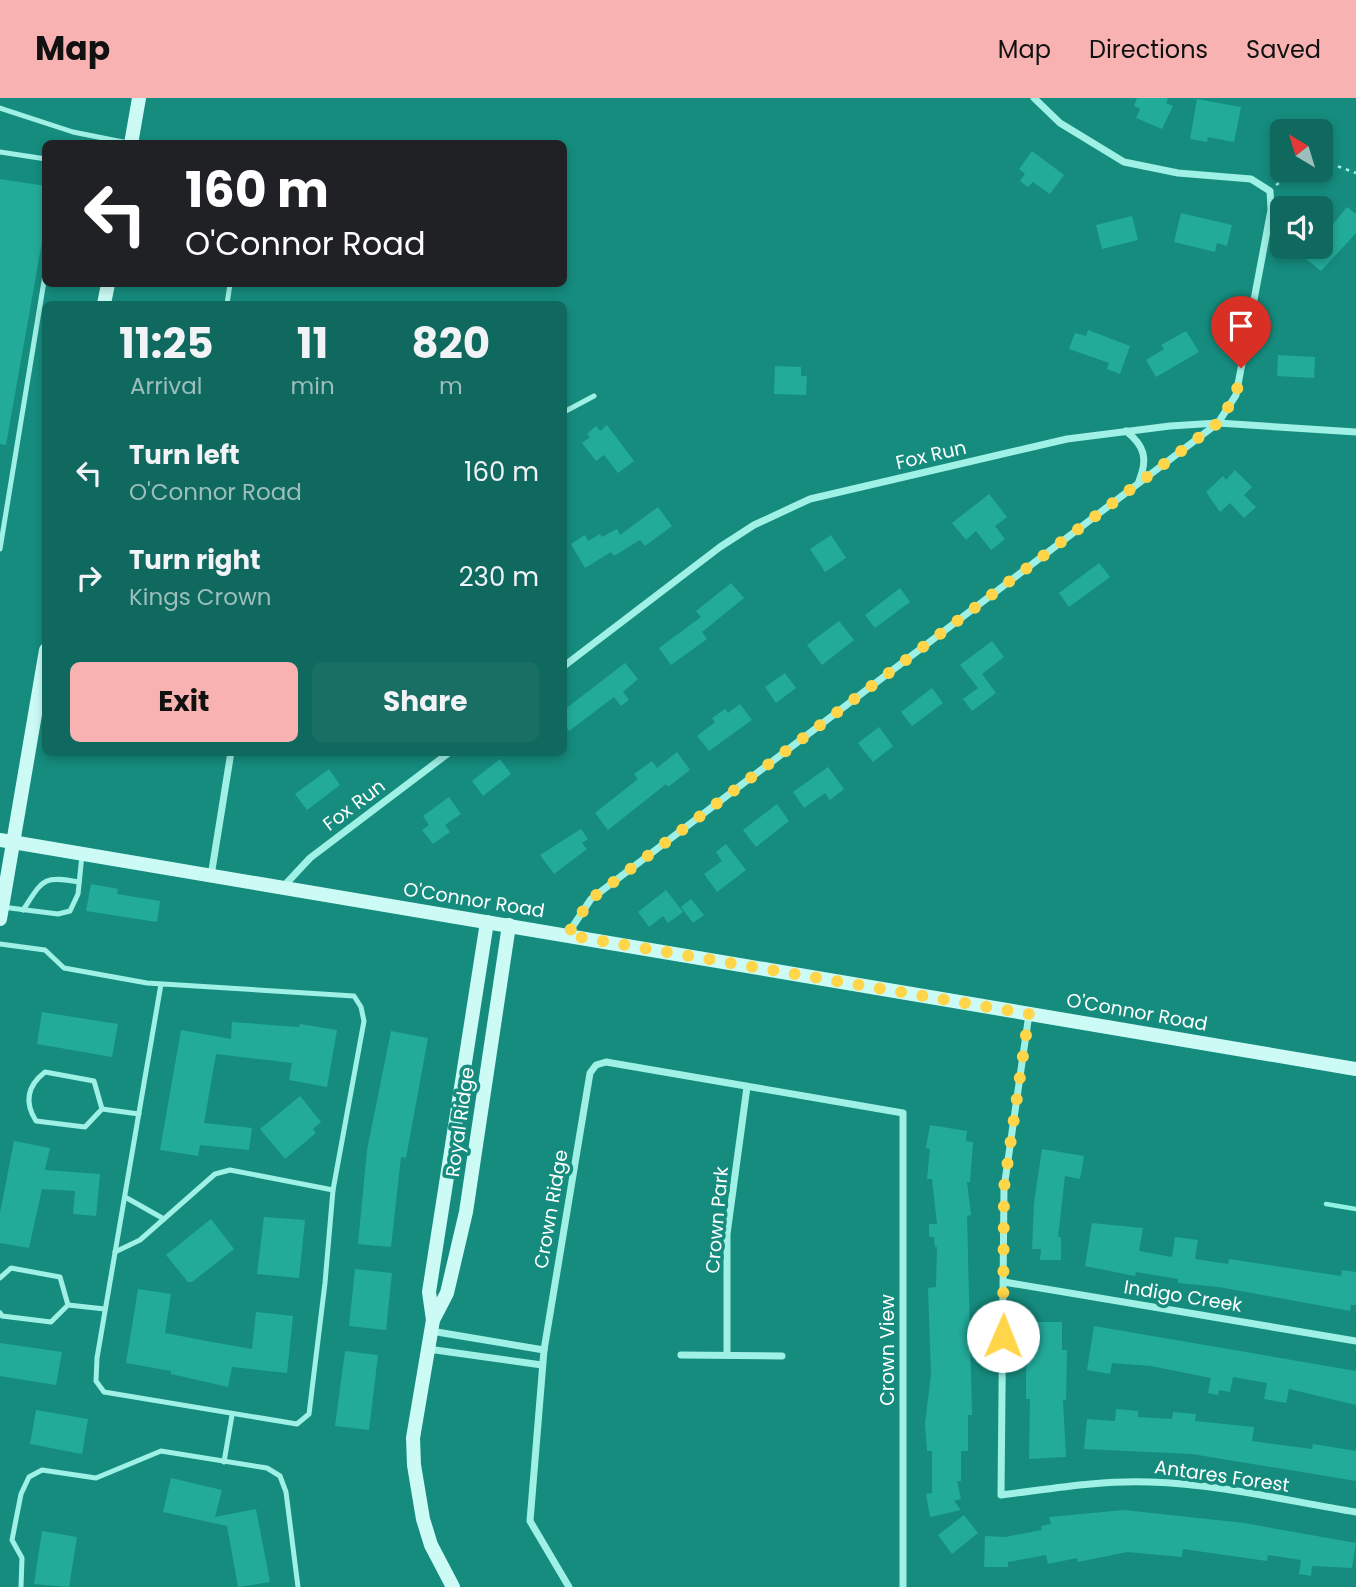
<!DOCTYPE html>
<html lang="en">
<head>
<meta charset="utf-8">
<style>
	body { margin:0; font-family:Poppins,sans-serif; background:#196f64; color:#f1f3f6; height:100vh; display:flex; flex-direction:column; font-size:26px; white-space:nowrap }
	* { box-sizing:border-box; margin:0 }
	p { font-size:23px; color:#9cbfbc }
	.icon { flex:none; width:38px; height:38px; fill:none; stroke:currentColor; stroke-width:2; stroke-linecap:round; stroke-linejoin:round }
	.map { position:relative; flex:1; overflow:hidden }
	.drawer { position:absolute; left:42px; top:203px; width:525px; height:455px; display:flex; flex-direction:column; background:#10695e; border-radius:10px; box-shadow:0 4px 10px #0003 }
	.drawer>* { flex:none }
	.top-card { position:absolute; left:42px; top:42px; width:525px; height:147px; border-radius:10px; box-shadow:0 4px 10px #0003; background:#202124; color:#fff; overflow:hidden }
	.needle { width:46px; rotate:322deg }
	.tools { position:absolute; left:1270px; top:21px; display:grid; gap:14px }
	.tools a { display:grid; place-items:center; width:63px; height:63px; border-radius:10px; background:#10695e; box-shadow:0 4px 10px #0003; font-size:35px }
	.pin { position:absolute; display:grid; place-items:center; width:60px; height:60px; color:#fff; margin:-72px -30px; border-radius:50% 50% 50% 0; rotate:-45deg; box-shadow:0 0 7px #0007 }
	.pin .icon { rotate:45deg }
	.me { position:absolute; width:77px; margin:-38px; rotate:1deg; stroke-linejoin:round; filter:drop-shadow(0 0 5px #0008) }
	.turn { display:flex; align-items:center; gap:24px; height:147px; padding:0 28px; font-size:32px }
	.turn .icon { width:91px; height:91px; stroke-width:2.5 }
	.turn b { display:block; font-size:49px; line-height:60px }
	.eta { display:flex; justify-content:space-evenly; align-items:center; height:119px; text-align:center }
	.eta b { font-size:42px; font-weight:700; line-height:49px }
	.action { display:flex; gap:14px; margin-top:auto; padding:14px 28px }
	.action a { flex:1; height:80px; border-radius:10px; background:#f7b2b1; color:#111; font-size:28px; font-weight:700; line-height:80px; text-align:center }
	.action a+a { background:#196f64; color:#f1f3f6 }
	ul { padding:0; list-style:none }
	li { display:flex; align-items:center; gap:21px; height:105px; padding:0 28px }
	li div { flex:1 }
	li b { display:block; font-size:26px }
	li em { font-style:normal }
	header { display:flex; align-items:center; gap:42px; box-sizing:border-box; height:98px; padding:0 35px; background:#f7b2b1; color:#111 }
	header strong { font-size:33px }
	nav { display:flex; gap:38px; margin-inline-start:auto; font-size:24px }
	.map>svg:first-child { display:block }
</style>
</head>
<body>
<header>
<strong>Map</strong>
<nav><a>Map</a><a>Directions</a><a>Saved</a></nav>
</header>
<div class="map">
<svg width="1356" height="1489" viewBox="0 0 1356 1489">
	<rect width="100%" height="100%" fill="#158c7e"/>
	<g fill="none" stroke-linecap="round" stroke-linejoin="round">
		<polyline stroke="#91f3e4" stroke-width="4.5" points="1326,1106 1356,1111"/>
	</g>
	<g fill="#23ab9a">
		<polygon points="1137,0 1168,0 1166,5 1173,8 1162,31 1136,20 1140,11 1134,8"/>
		<polygon points="1197,1 1241,9 1234,44 1208,39 1207,44 1190,41"/>
		<polygon points="1032,53 1064,77 1050,96 1033,84 1028,89 1020,83 1025,76 1019,71"/>
		<polygon points="0,81 46,88 46,121 6,347 0,346"/>
		<polygon points="1347,109 1356,116 1356,135 1321,173 1306,161 1315,149 1321,149 1321,141"/>
		<polygon points="1181,115 1232,127 1227,148 1217,145 1215,154 1174,144"/>
		<polygon points="1132,118 1138,142 1102,151 1096,127"/>
		<polygon points="1088,232 1130,248 1120,276 1107,271 1109,265 1069,251 1075,235 1086,238"/>
		<polygon points="1186,233 1199,254 1156,279 1146,262 1164,251 1161,247"/>
		<polygon points="1278,257 1315,259 1314,280 1277,278"/>
		<polygon points="775,268 801,269 801,278 807,278 806,297 774,296"/>
		<polygon points="607,327 634,363 618,375 604,357 596,363 582,345 590,339 587,336 596,328 600,333"/>
		<polygon points="1235,372 1252,389 1244,397 1256,409 1244,420 1230,405 1220,414 1206,394 1223,378 1226,382"/>
		<polygon points="989,396 1007,419 995,428 1005,441 991,452 976,433 966,442 952,425"/>
		<polygon points="658,409 672,428 645,448 640,442 614,458 611,454 585,470 571,446 585,437 588,443 600,436 602,439 617,431 620,437"/>
		<polygon points="831,437 846,460 825,474 810,451"/>
		<polygon points="1099,465 1110,479 1069,509 1059,495"/>
		<polygon points="731,485 744,500 702,534 707,541 671,567 659,550 701,519 696,513"/>
		<polygon points="900,490 910,504 875,530 865,517"/>
		<polygon points="839,523 854,542 822,567 807,547"/>
		<polygon points="992,543 1004,559 982,576 996,595 972,613 963,601 978,590 960,567"/>
		<polygon points="625,565 638,581 623,594 629,602 621,608 614,599 569,633 564,626 564,612"/>
		<polygon points="785,575 796,590 776,605 765,589"/>
		<polygon points="932,590 943,605 912,628 901,614"/>
		<polygon points="740,606 752,622 709,653 697,638 715,624 712,620 725,611 728,615"/>
		<polygon points="879,629 893,648 873,664 858,645"/>
		<polygon points="677,654 690,672 668,689 666,686 608,732 595,715 638,681 634,676 652,663 657,670"/>
		<polygon points="500,661 511,676 483,698 472,683"/>
		<polygon points="828,669 844,691 830,702 825,695 804,710 793,694"/>
		<polygon points="329,671 340,687 307,712 295,696"/>
		<polygon points="449,699 461,716 445,727 450,734 433,746 422,732 429,727 423,718"/>
		<polygon points="777,706 789,723 756,749 743,732"/>
		<polygon points="581,731 588,741 582,745 587,751 554,776 540,757"/>
		<polygon points="726,746 746,772 717,794 704,776 722,763 716,754"/>
		<polygon points="91,786 118,791 117,796 160,803 157,824 86,813"/>
		<polygon points="666,792 683,814 668,825 663,818 649,829 638,814"/>
		<polygon points="691,801 704,817 693,825 681,809"/>
		<polygon points="42,914 118,926 112,959 37,946"/>
		<polygon points="232,924 299,929 300,926 337,932 327,989 289,982 292,965 216,956 204,1025 252,1030 249,1052 200,1047 198,1058 160,1052 181,932 231,941"/>
		<polygon points="391,933 428,940 406,1060 401,1059 391,1149 358,1146 367,1052"/>
		<polygon points="300,998 321,1024 313,1031 316,1035 285,1061 260,1031"/>
		<polygon points="930,1027 967,1033 966,1043 973,1044 970,1084 967,1084 971,1117 967,1118 972,1317 968,1317 968,1353 961,1353 961,1383 957,1383 961,1401 954,1403 961,1412 930,1419 926,1396 932,1395 932,1353 927,1353 925,1326 931,1276 928,1190 936,1189 937,1149 935,1149 934,1139 929,1139 929,1126 937,1126 932,1081 927,1081 930,1051 926,1050"/>
		<polygon points="14,1043 50,1050 45,1072 100,1076 96,1118 73,1116 75,1093 42,1091 29,1150 0,1145 0,1115"/>
		<polygon points="1042,1051 1084,1058 1080,1081 1065,1078 1058,1139 1061,1139 1061,1162 1040,1162 1041,1151 1032,1151 1034,1105"/>
		<polygon points="264,1119 305,1122 299,1180 257,1176"/>
		<polygon points="211,1121 234,1151 192,1184 188,1184 166,1157"/>
		<polygon points="1092,1125 1143,1130 1139,1153 1172,1159 1175,1139 1198,1142 1195,1161 1228,1166 1229,1161 1341,1178 1342,1172 1356,1174 1356,1207 1351,1207 1350,1213 1219,1189 1178,1185 1178,1181 1136,1174 1135,1178 1085,1168"/>
		<polygon points="355,1171 392,1175 386,1232 349,1228"/>
		<polygon points="138,1191 171,1196 165,1235 212,1244 252,1251 256,1214 293,1218 287,1275 232,1269 228,1289 171,1276 171,1273 126,1265"/>
		<polygon points="1030,1224 1062,1224 1062,1252 1067,1252 1066,1302 1063,1302 1066,1359 1029,1361 1030,1301 1026,1301 1026,1274"/>
		<polygon points="1094,1228 1356,1273 1356,1307 1289,1291 1286,1305 1264,1301 1267,1285 1233,1279 1230,1294 1219,1292 1218,1297 1208,1295 1211,1280 1151,1268 1112,1265 1110,1276 1087,1272"/>
		<polygon points="0,1245 62,1254 56,1287 0,1278"/>
		<polygon points="345,1253 378,1257 369,1332 335,1328"/>
		<polygon points="1116,1311 1138,1313 1138,1319 1172,1321 1173,1314 1196,1316 1195,1323 1254,1329 1252,1343 1312,1351 1313,1346 1356,1353 1356,1383 1192,1356 1084,1351 1087,1321 1115,1323"/>
		<polygon points="36,1312 88,1321 82,1356 30,1346"/>
		<polygon points="171,1380 222,1392 215,1419 256,1411 270,1484 238,1489 227,1428 163,1414"/>
		<polygon points="1124,1412 1244,1425 1356,1445 1352,1470 1312,1468 1311,1478 1299,1476 1301,1462 1268,1457 1267,1463 1183,1451 1182,1459 1127,1454 1078,1464 1077,1460 1048,1466 1046,1457 1008,1464 1008,1469 984,1469 985,1438 1005,1439 1042,1432 1041,1428 1051,1426 1049,1419"/>
		<polygon points="964,1417 978,1435 952,1456 938,1437"/>
		<polygon points="42,1433 77,1439 69,1489 34,1486"/>
	</g>
	<g fill="none" stroke-linecap="round" stroke-linejoin="round">
		<g stroke="#9ff0e5" stroke-width="2.5" stroke-dasharray="3.5 5" stroke-linecap="butt">
			<polyline points="1321,67 1337,68 1356,75"/>
			<polyline points="1276,87 1300,72"/>
		</g>
		<g stroke="#9ff0e5" stroke-width="5">
			<polyline points="0,10 73,34 128,45"/>
			<polyline points="0,54 46,61"/>
			<polyline points="227,206 230,186"/>
			<polyline points="564,314 594,298"/>
			<polyline points="0,451 46,171"/>
			<polyline points="2,809 58,816 70,813 78,796 82,757"/>
			<path d="M 23,812 C 43,782 42,777 79,784"/>
			<polyline points="0,846 45,852 64,870 147,885 354,898 361,909 364,923 333,1092 325,1185 309,1316 297,1326 104,1294 96,1283 97,1260 161,886"/>
			<path d="M 102,1011 L 94,983 L 45,974 C 27,988 24,1004 36,1023 L 85,1029 L 102,1011 L 139,1016"/>
			<polyline points="125,1099 164,1121"/>
			<polyline points="115,1154 140,1142 215,1076 230,1072 333,1092"/>
			<polyline points="0,1180 11,1170 60,1179 68,1207"/>
			<polyline points="68,1207 105,1211"/>
			<polyline points="0,1215 2,1218 51,1224 68,1207"/>
			<polyline points="224,1364 232,1317"/>
			<polyline points="21,1489 22,1460 12,1442 21,1396 29,1379 42,1372 96,1380 161,1353 267,1370 280,1378 286,1394 298,1489"/>
		</g>
		<g stroke="#9ff0e5" stroke-width="7">
			<path d="M 1126,333 C 1145,348 1148,361 1139,383"/>
			<polyline points="564,568 720,449 754,427 810,401 1067,341 1170,328 1218,325 1356,334"/>
			<polyline points="211,778 231,654"/>
			<polyline points="282,790 310,760 450,654"/>
			<polyline points="567,837 591,801 1218,325 1236,297 1271,112 1270,93 1251,81 1178,75 1124,64 1060,25 1034,0"/>
			<path d="M 1029,916 L 1004,1090 L 1001,1397 C 1050,1391 1100,1382 1150,1384 C 1219,1386 1288,1403 1356,1414"/>
			<polyline points="1004,1184 1356,1243"/>
			<polyline points="431,1233 544,1252"/>
			<polyline points="428,1251 542,1267"/>
			<polyline points="681,1257 782,1258"/>
			<polyline points="727,1257 727,1136 747,989"/>
			<polyline points="569,1489 530,1423 544,1252 590,975 596,967 606,964 903,1015 903,1489"/>
		</g>
		<g stroke="#ccfbf6" stroke-width="14">
			<polyline points="131,46 139,0"/>
			<polyline points="104,206 108,186"/>
			<polyline points="0,742 1356,971"/>
			<polyline points="0,821 46,552"/>
			<polyline points="433,1222 429,1194 487,824"/>
			<polyline points="453,1489 431,1447 423,1421 414,1367 413,1340 433,1222 447,1195 466,1114 509,827"/>
		</g>
	</g>
	<g fill="none" stroke-linecap="round" stroke-linejoin="round">
		<polyline stroke="#ffd54a" stroke-width="12" stroke-dasharray="0 21.6" points="1003,1238 1004,1090 1029,916 567,837 591,801 1218,325 1236,297 1241,270"/>
	</g>
	<g text-anchor="middle" dominant-baseline="central" stroke-width="7" stroke-linejoin="round" paint-order="stroke">
		<g font-size="19" fill="#fff" stroke="#158c7e">
			<text transform="translate(931 357) rotate(-13)">Fox Run</text>
			<text transform="translate(354 707) rotate(-37)">Fox Run</text>
			<text transform="translate(474 802) rotate(9)">O'Connor Road</text>
			<text transform="translate(1137 914) rotate(10)">O'Connor Road</text>
			<text transform="translate(460 1024) rotate(-82)">Royal Ridge</text>
			<text transform="translate(551 1111) rotate(-80)">Crown Ridge</text>
			<text transform="translate(717 1122) rotate(-85)">Crown Park</text>
			<text transform="translate(1183 1198) rotate(9)">Indigo Creek</text>
			<text transform="translate(887 1252) rotate(-90)">Crown View</text>
			<text transform="translate(1222 1378) rotate(8)">Antares Forest</text>
		</g>
	</g>
</svg>
<div class="tools">
<a><svg class="needle" viewBox="-14 -14 28 28"><path d="M0-13l5 13h-10z" fill="#e53935"/><path d="M0 13l5-13h-10z" fill="#9cbfbc"/></svg></a>
<a><svg class="icon" aria-label="sound" viewBox="0 0 24 24"><path d="M4 9h4l5-4v14l-5-4H4zM17 9q2 3 0 6"/></svg></a>
</div>
<div class="pin" style="left:1241px;top:270px;background:#d93025"><svg class="icon" aria-label="arrive" viewBox="0 0 24 24"><path d="M6 21V4h12l-3 4 3 4H6"/></svg></div>
<svg class="me" style="left:1003px;top:1238px" viewBox="-20 -20 40 40"><circle r="19" fill="#fff"/><path d="M0-13L10 11 0 6-10 11z" fill="#ffd54a"/></svg>
<div class="top-card">
<div class="turn"><svg class="icon" aria-label="left" viewBox="0 0 24 24"><path d="M17 20v-9H6M10 6l-5 5 5 5"/></svg><div><b>160 m</b>O'Connor Road</div></div>
</div>
<section class="drawer">
<div class="eta">
<div><b>11:25</b><p>Arrival</p></div>
<div><b>11</b><p>min</p></div>
<div><b>820</b><p>m</p></div>
</div>
<ul>
<li><svg class="icon" aria-label="left" viewBox="0 0 24 24"><path d="M17 20v-9H6M10 6l-5 5 5 5"/></svg><div><b>Turn left</b><p>O'Connor Road</p></div><em>160 m</em></li>
<li><svg class="icon" aria-label="right" viewBox="0 0 24 24"><path d="M7 20v-9h11M14 6l5 5-5 5"/></svg><div><b>Turn right</b><p>Kings Crown</p></div><em>230 m</em></li>
</ul>
<div class="action"><a>Exit</a><a>Share</a></div>
</section>
</div>
</body>
</html>
